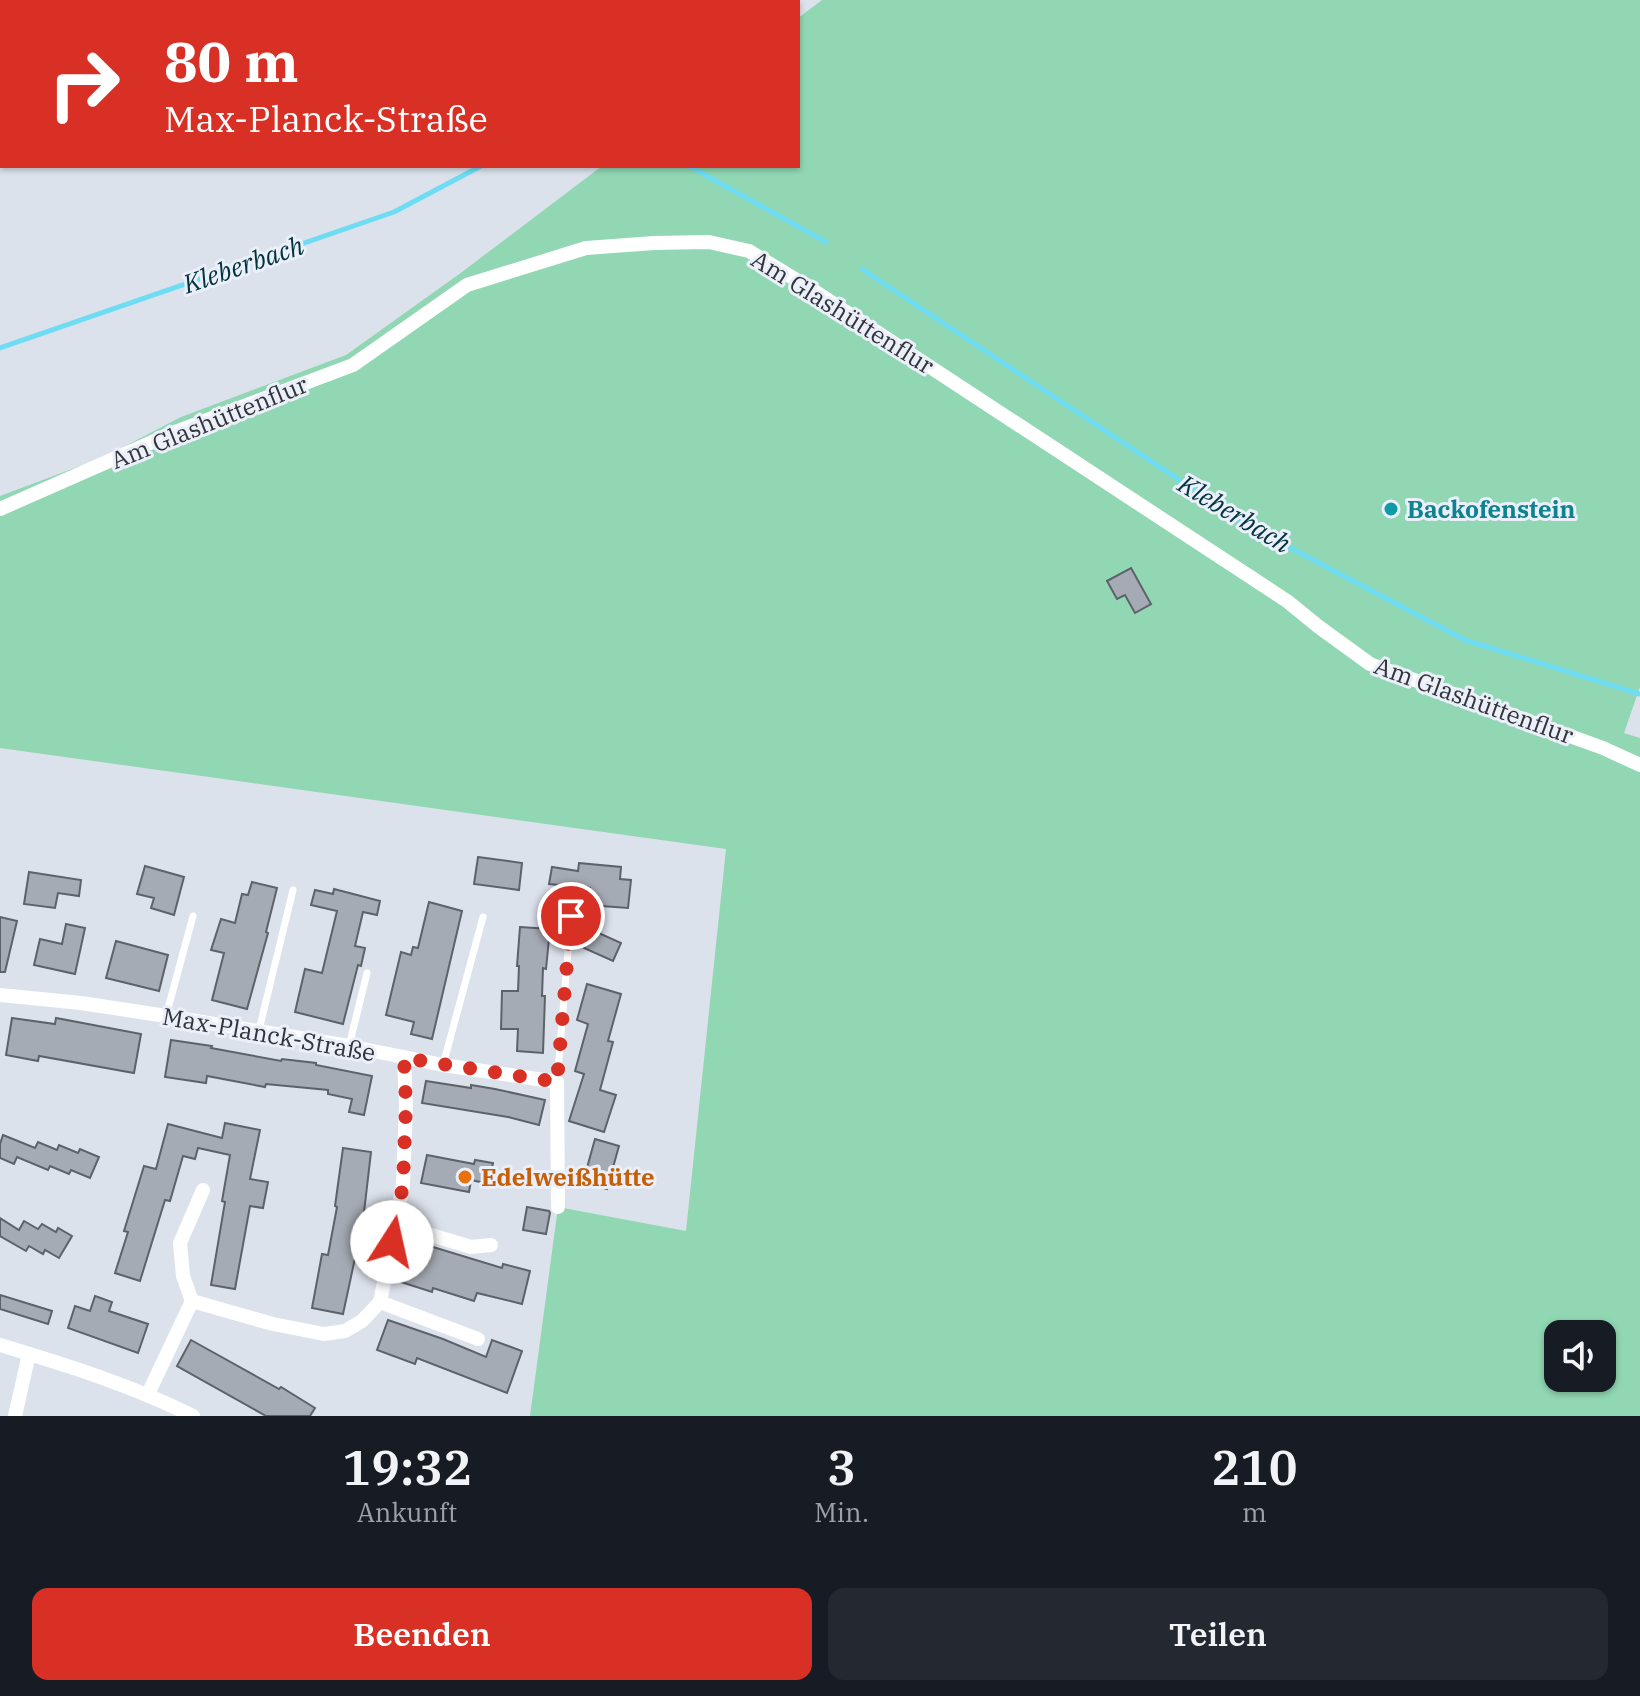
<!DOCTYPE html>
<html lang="de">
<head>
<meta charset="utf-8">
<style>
	body { margin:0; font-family:"IBM Plex Serif",serif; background:#242831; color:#f1f3f6; height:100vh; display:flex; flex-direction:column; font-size:30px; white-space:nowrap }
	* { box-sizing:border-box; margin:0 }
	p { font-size:26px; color:#9ea1a6 }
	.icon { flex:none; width:44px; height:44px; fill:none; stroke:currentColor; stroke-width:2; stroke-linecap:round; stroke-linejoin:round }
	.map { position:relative; height:1416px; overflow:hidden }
	.side { display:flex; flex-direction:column; background:#171b24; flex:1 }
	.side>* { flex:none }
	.guide { position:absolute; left:0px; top:0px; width:800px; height:168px; box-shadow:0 2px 6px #0004; background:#d93025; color:#fff; overflow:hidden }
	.buttons { position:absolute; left:1544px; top:1320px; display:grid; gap:16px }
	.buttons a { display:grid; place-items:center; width:72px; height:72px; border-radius:16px; background:#171b24; box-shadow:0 2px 6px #0004; font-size:40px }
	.pin { position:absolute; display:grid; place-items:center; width:68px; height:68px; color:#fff; margin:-34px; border:4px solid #fff; border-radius:50%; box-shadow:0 2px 8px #0007 }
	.me { position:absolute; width:88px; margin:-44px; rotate:10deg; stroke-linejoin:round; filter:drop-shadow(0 0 6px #0008) }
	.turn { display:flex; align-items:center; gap:28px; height:168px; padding:0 32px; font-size:36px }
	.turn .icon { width:104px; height:104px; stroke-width:2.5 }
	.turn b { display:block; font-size:56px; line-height:68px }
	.eta { display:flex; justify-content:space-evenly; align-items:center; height:136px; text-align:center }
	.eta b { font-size:48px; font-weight:600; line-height:56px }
	.button { display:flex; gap:16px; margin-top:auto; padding:16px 32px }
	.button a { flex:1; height:92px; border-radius:16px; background:#d93025; color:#fff; font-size:32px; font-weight:600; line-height:92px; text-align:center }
	.button a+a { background:#242831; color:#f1f3f6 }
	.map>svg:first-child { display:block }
</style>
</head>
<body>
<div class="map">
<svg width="1640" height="1416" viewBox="0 0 1640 1416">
	<rect width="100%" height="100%" fill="#dce2ec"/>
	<g fill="#91d7b3" fill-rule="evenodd">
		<polygon points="0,0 211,0 208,2 2,2 2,133 0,133"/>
		<path d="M 822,0 L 1640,0 L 1640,687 L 1624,733 L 1640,738 L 1640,1416 L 530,1416 L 558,1207 L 686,1231 L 726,849 L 0,748 L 0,496 L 104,457 L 181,417 L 346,355 L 462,272 L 602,166 L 798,166 L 798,18 ZM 1558,1334 L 1602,1334 L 1602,1378 L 1558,1378 Z"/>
	</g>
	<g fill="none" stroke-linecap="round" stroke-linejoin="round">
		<g stroke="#6eddf4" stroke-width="5">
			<polyline points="562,2 562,0"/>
			<polyline points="689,166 826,242"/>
			<polyline points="862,269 1247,525 1465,640 1640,694"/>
			<polyline points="0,348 394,212 481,166"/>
		</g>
	</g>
	<g fill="#a5abb4" stroke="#5d626a" stroke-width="2">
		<polygon points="1131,568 1151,604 1135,613 1125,595 1117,599 1107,581"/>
		<polygon points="478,857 522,863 519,890 474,884"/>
		<polygon points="579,863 621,867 620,879 631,880 628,908 588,905 590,888 549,884 552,867 578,871"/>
		<polygon points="145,866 184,877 174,915 151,908 154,898 137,894"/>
		<polygon points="29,872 81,880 79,896 58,893 55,908 24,904"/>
		<polygon points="252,882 277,888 266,932 268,933 247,1009 212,1000 224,953 211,950 221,919 235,923 242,894 248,895"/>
		<polygon points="334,889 380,901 377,915 363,912 355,946 365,948 361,966 358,965 343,1024 295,1012 305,969 322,973 337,911 311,905 315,890 333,894"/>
		<polygon points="429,902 462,911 432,1039 411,1034 414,1022 386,1015 401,952 411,955 413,947 418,948"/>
		<polygon points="0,917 17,921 5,972 0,972"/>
		<polygon points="66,924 85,928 75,974 34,965 40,939 62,944"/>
		<polygon points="520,927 550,929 546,969 543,968 542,996 545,996 543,1053 517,1051 518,1029 501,1029 502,991 518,991 519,966 517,966"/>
		<polygon points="592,930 621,943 613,961 584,948"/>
		<polygon points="116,941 168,955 159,991 106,978"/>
		<polygon points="587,984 621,994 608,1041 613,1042 600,1090 616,1095 604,1132 569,1121 584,1074 575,1071 588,1024 577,1020"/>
		<polygon points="12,1018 55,1024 56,1018 141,1034 134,1073 39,1056 38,1061 6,1055"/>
		<polygon points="171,1040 212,1046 211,1048 281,1061 282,1059 316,1063 316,1065 372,1076 364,1115 349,1112 352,1099 328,1094 328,1090 266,1084 265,1087 207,1076 206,1083 165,1077"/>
		<polygon points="426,1081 471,1088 471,1085 495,1089 545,1100 539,1125 508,1117 422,1103"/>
		<polygon points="225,1123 260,1130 250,1179 268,1182 263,1208 250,1206 235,1289 211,1285 225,1202 222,1201 230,1155 198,1148 195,1159 183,1156 170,1201 165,1200 140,1281 115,1273 128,1232 124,1231 144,1166 156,1169 168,1124 222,1138"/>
		<polygon points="3,1135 35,1148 38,1142 57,1150 59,1145 78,1153 80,1149 99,1157 90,1178 71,1170 69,1174 50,1166 48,1170 17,1157 14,1164 0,1158 0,1144"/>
		<polygon points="595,1139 619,1146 607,1189 583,1182"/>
		<polygon points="343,1148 371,1152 363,1221 343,1314 312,1308 322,1254 328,1255 337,1207 335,1206"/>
		<polygon points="427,1155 474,1164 475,1160 493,1163 489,1184 471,1180 469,1192 421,1183"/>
		<polygon points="527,1207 549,1211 550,1213 546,1234 523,1230"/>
		<polygon points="0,1218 19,1230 24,1221 38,1229 42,1224 56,1232 58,1228 72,1236 59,1258 45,1250 43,1254 29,1246 26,1251 0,1236"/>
		<polygon points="410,1240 502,1268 503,1264 530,1271 522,1304 477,1293 474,1301 433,1288 432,1292 398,1281"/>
		<polygon points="0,1295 52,1311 48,1324 0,1309"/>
		<polygon points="95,1296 112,1302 109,1311 148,1324 138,1353 68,1328 75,1306 90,1311"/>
		<polygon points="388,1320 443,1339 486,1357 492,1340 522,1351 507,1393 417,1358 415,1364 377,1350"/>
		<polygon points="191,1340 279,1389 281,1387 315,1408 310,1416 266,1416 177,1366"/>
	</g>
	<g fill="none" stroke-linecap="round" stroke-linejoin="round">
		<g stroke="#fff" stroke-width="7">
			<polyline points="166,1016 193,916"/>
			<polyline points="259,1030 293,890"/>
			<polyline points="349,1046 367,973"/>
			<polyline points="443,1065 483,917"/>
			<polyline points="557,1082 571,916"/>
		</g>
		<g stroke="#fff" stroke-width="14">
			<polyline points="0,509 175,432 353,365 467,285 586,248 654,243 709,242 749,251 816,292 1287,601 1319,627 1370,664 1603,748 1640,765"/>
			<polyline points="0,995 81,1003 166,1016 349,1046 443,1065 557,1082 558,1207"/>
			<polyline points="395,1224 471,1247 491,1245"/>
			<polyline points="192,1301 183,1276 180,1243 203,1190"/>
			<polyline points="380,1302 478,1339"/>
			<path d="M 0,1345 C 66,1365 131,1385 193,1416"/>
			<polyline points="148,1394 192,1301 273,1324 324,1334 345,1331 362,1321 380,1302 403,1185 406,1105 404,1058"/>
			<polyline points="15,1416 29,1354"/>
		</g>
		<g stroke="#fff" stroke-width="20">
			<polyline points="230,2 233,0"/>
			<polyline points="0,152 2,151"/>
		</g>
	</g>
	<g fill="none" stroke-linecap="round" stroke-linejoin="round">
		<polyline stroke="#d93025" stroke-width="14" stroke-dasharray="0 25.2" points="392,1242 403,1185 406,1105 404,1058 557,1082 571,916"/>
	</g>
	<circle fill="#0f9aa8" stroke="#eaeffa" stroke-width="3" cx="1391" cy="509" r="8"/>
	<circle fill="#e8710a" stroke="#eaeffa" stroke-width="3" cx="465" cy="1177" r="8"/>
	<g text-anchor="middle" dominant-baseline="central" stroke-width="6" stroke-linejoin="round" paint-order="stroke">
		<g font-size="24" fill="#323438" stroke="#eaeffa">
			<text transform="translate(843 312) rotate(32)">Am Glashüttenflur</text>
			<text transform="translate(209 422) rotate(-22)">Am Glashüttenflur</text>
			<text transform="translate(1474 700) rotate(20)">Am Glashüttenflur</text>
			<text transform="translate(269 1034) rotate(10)">Max-Planck-Straße</text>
		</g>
		<g font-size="24" font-weight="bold" fill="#0d838f" stroke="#eaeffa" text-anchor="start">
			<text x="1407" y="509">Backofenstein</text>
		</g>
		<g font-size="24" font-weight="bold" fill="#c56008" stroke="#eaeffa" text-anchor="start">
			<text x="481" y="1177">Edelweißhütte</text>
		</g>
		<g font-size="26" font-style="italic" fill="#00343e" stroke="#eaeffa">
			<text transform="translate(243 264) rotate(-19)">Kleberbach</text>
			<text transform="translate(1235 513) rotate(31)">Kleberbach</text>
		</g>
	</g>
</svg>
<div class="buttons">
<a><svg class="icon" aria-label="sound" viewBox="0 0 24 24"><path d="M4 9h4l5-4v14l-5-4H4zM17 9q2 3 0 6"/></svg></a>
</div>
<div class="pin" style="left:571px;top:916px;background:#d93025"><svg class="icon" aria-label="arrive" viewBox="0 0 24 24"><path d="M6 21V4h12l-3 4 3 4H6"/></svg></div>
<svg class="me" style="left:392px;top:1242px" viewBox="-20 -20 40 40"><circle r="19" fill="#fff"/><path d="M0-13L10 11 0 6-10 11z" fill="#d93025"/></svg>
<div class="guide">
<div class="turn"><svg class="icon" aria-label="right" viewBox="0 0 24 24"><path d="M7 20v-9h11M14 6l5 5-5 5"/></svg><div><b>80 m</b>Max-Planck-Straße</div></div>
</div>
</div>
<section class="side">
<div class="eta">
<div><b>19:32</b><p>Ankunft</p></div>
<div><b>3</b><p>Min.</p></div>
<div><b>210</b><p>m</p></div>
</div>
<div class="button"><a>Beenden</a><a>Teilen</a></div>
</section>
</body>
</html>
